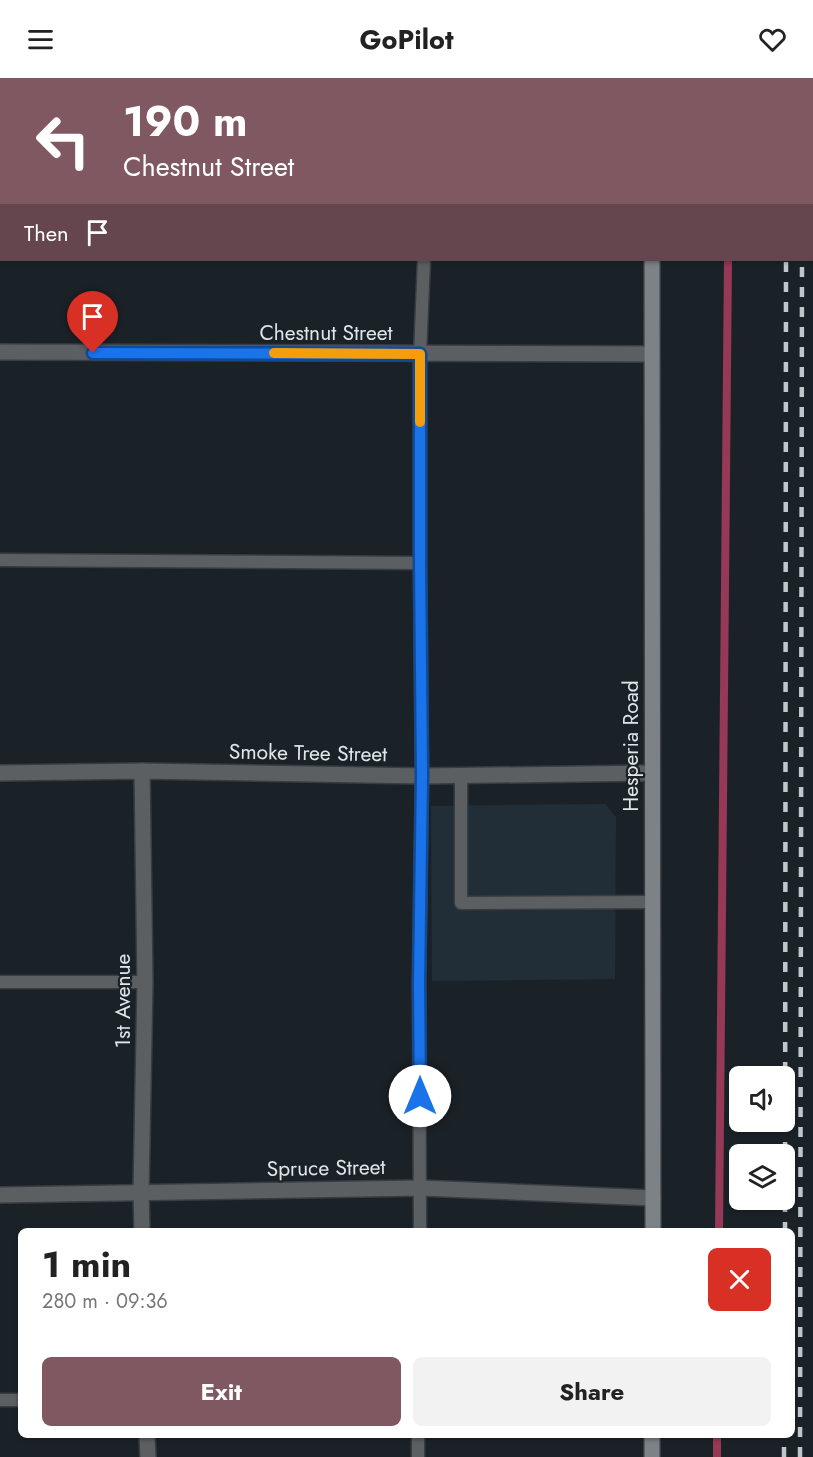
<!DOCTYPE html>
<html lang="en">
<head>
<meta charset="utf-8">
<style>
	body { margin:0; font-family:Jost,sans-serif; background:#f2f2f2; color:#222; height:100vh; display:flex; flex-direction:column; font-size:22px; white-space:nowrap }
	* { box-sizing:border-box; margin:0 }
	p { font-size:20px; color:#767676 }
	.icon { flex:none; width:33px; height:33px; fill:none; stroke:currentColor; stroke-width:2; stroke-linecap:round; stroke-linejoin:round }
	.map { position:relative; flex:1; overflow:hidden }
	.details { position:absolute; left:18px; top:1150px; width:777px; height:210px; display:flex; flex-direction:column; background:#fff; border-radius:9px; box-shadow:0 2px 4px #0004 }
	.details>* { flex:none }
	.guide { position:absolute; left:0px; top:0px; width:813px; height:183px; box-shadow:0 2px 4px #0004; background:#805862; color:#fff; overflow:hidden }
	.buttons { position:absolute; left:729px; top:988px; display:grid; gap:12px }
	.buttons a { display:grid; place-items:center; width:66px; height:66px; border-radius:9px; background:#fff; box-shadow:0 2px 4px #0004; font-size:30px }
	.pin { position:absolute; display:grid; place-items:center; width:51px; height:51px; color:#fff; margin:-62px -26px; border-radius:50% 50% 50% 0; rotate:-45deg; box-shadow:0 0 6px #0007 }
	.pin .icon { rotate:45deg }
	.me { position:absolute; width:66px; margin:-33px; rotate:0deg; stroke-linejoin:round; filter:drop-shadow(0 0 4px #0008) }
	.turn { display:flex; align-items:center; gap:21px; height:126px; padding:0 24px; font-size:27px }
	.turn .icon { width:78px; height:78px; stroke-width:2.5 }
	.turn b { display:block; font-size:42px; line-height:51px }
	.then { display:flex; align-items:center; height:57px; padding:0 24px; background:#0003; gap:12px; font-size:22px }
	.round { display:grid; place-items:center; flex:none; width:63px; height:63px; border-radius:9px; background:#f2f2f2 }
	.headline { display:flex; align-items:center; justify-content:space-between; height:102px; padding:0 24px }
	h1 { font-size:36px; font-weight:700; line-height:45px }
	.button { display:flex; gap:12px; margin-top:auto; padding:12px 24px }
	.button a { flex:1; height:69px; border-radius:9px; background:#805862; color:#fff; font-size:24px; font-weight:700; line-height:69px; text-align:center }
	.button a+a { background:#f2f2f2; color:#222 }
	header { display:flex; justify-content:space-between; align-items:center; height:78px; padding:0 24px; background:#fff; font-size:27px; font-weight:700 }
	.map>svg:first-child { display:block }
</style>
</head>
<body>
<header><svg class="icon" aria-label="menu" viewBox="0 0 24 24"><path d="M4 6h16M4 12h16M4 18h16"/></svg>GoPilot<svg class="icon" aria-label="heart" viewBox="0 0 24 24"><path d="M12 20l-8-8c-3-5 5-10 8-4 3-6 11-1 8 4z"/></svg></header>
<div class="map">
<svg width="813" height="1379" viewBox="0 0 813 1379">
	<rect width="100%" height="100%" fill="#1b2227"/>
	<polygon fill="#212e37" points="605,726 616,739 615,901 432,903 431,728"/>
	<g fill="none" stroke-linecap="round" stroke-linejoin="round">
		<g stroke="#953956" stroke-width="8">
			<polyline points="729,0 729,2"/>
			<polyline points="719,1154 728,182"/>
			<polyline points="717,1379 717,1358"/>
		</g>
		<g stroke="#373d42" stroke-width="15">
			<g id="lane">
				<polyline points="431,2 431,0"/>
				<polyline points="0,67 2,67"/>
				<polyline points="0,482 420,485"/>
				<polyline points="461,697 461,825 652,824"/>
				<polyline points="0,904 145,904"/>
				<polyline points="420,1154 419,904 422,698 420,485 420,276 424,182"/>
				<polyline points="0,1322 21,1322"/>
				<polyline points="418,1358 418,1379"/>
			</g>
		</g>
		<g stroke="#373d42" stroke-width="18">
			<g id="street">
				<polyline points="0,274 652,276"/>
				<polyline points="0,695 142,693 422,698 652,695"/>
				<polyline points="0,1117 421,1110 653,1120"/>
				<polyline points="142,1154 141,1114 145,904 142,693"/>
				<polyline points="147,1358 148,1379"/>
			</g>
		</g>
		<g stroke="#373d42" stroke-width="18">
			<g id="secondary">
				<polyline points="652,2 652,0"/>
				<polyline points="652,182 653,1154"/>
				<polyline points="652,1379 652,1358"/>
			</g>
		</g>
		<use href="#lane" stroke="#5c5f62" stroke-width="12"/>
		<use href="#street" stroke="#5c5f62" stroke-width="15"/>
		<use href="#secondary" stroke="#7d8287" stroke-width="15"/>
		<g stroke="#c1c6c9" stroke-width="4.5" stroke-dasharray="10 10" stroke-linecap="butt">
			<polyline points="786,2 786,0"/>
			<polyline points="802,2 802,0"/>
			<polyline points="785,1154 786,182"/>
			<polyline points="784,1379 784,1358"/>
			<polyline points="800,1379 802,182"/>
		</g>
	</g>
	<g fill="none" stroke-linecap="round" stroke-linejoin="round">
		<g stroke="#114b97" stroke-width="15">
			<polyline id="route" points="93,275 420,276 420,485 422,698 419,904 420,1018"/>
		</g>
		<use href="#route" stroke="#1a73e8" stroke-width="10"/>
		<polyline stroke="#f59e0b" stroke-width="10" points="274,275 420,276 420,344"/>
	</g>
	<g text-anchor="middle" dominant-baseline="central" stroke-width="4.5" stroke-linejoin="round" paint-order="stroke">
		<g font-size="21" fill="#e0e5e8" stroke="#1b2227">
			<text x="326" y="255">Chestnut Street</text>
			<text transform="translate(631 668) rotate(-90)">Hesperia Road</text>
			<text transform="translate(308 675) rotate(1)">Smoke Tree Street</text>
			<text transform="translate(123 923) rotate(-90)">1st Avenue</text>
			<text transform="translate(326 1090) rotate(-1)">Spruce Street</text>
		</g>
	</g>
</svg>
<div class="buttons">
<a><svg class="icon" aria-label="sound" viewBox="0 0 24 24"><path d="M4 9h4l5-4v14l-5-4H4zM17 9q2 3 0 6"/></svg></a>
<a><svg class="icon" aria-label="layers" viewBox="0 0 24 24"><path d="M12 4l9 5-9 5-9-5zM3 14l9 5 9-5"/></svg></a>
</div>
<div class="pin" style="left:93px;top:275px;background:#d93025"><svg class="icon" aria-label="arrive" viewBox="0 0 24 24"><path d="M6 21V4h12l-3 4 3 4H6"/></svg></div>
<svg class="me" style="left:420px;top:1018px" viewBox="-20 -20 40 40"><circle r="19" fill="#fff"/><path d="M0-13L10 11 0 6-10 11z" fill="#1a73e8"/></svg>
<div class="guide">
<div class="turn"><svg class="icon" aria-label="left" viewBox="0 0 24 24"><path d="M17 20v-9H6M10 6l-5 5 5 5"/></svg><div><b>190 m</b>Chestnut Street</div></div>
<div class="then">Then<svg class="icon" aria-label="arrive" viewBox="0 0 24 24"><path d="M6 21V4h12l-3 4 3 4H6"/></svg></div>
</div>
<section class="details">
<div class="headline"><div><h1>1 min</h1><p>280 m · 09:36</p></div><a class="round" style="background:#d93025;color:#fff"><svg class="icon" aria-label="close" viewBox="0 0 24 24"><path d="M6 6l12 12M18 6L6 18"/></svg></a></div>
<div class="button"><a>Exit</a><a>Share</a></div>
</section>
</div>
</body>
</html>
